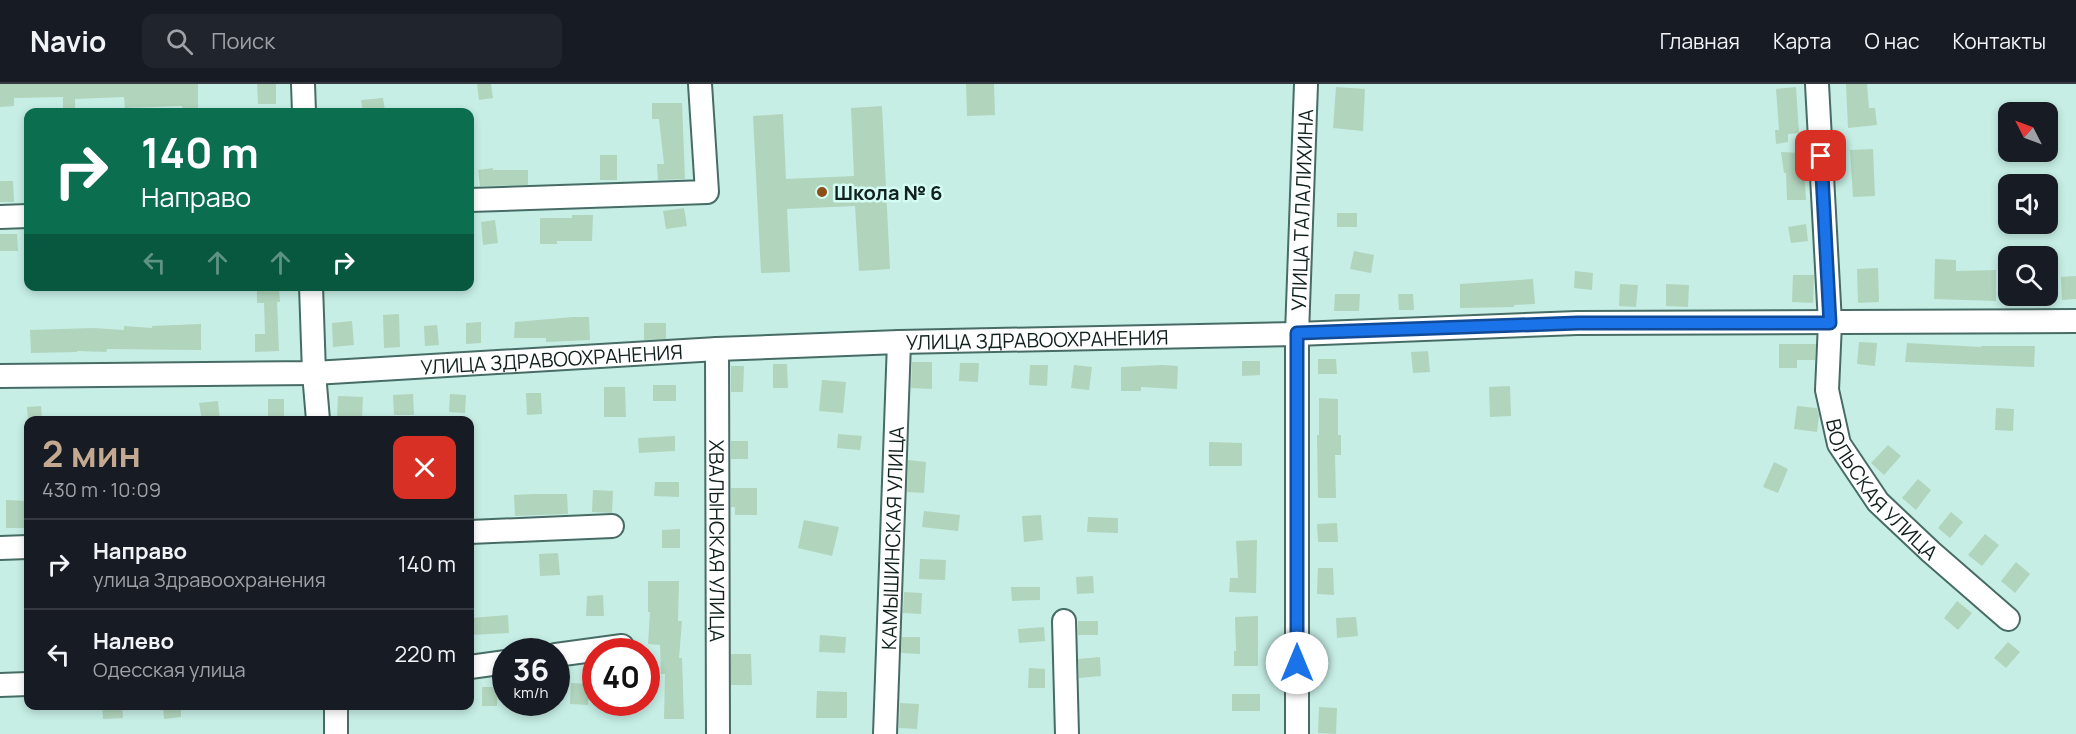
<!DOCTYPE html>
<html lang="ru">
<head>
<meta charset="utf-8">
<style>
	body { margin:0; font-family:Manrope,sans-serif; background:#20242c; color:#f1f3f6; height:100vh; display:flex; flex-direction:column; font-size:22px; white-space:nowrap }
	* { box-sizing:border-box; margin:0 }
	p { font-size:20px; color:#9ea1a6 }
	.icon { flex:none; width:33px; height:33px; fill:none; stroke:currentColor; stroke-width:2; stroke-linecap:round; stroke-linejoin:round }
	.map { position:relative; flex:1; overflow:hidden }
	.side { position:absolute; left:24px; top:332px; width:450px; height:294px; display:flex; flex-direction:column; background:#171b24; border-radius:12px; box-shadow:0 3px 9px #0003 }
	.side>* { flex:none }
	.hud { position:absolute; left:24px; top:24px; width:450px; height:183px; border-radius:12px; box-shadow:0 3px 9px #0003; background:#0b6e4f; color:#fff; overflow:hidden }
	.needle { width:39px; rotate:312deg }
	.buttons { position:absolute; left:1998px; top:18px; display:grid; gap:12px }
	.buttons a { display:grid; place-items:center; width:60px; height:60px; border-radius:12px; background:#171b24; box-shadow:0 3px 9px #0003; font-size:30px }
	.speed { position:absolute; left:492px; top:554px; display:flex; gap:12px; font-size:30px; font-weight:700; text-align:center }
	.speed>* { display:grid; place-content:center; width:78px; height:78px; border-radius:50%; background:#171b24; box-shadow:0 3px 9px #0003; line-height:1 }
	.speed small { font-size:15px; font-weight:400 }
	.speed .limit { border:9px solid #d22; background:#fff; color:#111 }
	.pin { position:absolute; display:grid; place-items:center; width:51px; height:51px; color:#fff; margin:-26px; border-radius:12px; box-shadow:0 3px 9px #0006 }
	.me { position:absolute; width:66px; margin:-33px; rotate:0deg; stroke-linejoin:round; filter:drop-shadow(0 0 4px #0008) }
	.turn { display:flex; align-items:center; gap:21px; height:126px; padding:0 18px; font-size:27px }
	.turn .icon { width:78px; height:78px; stroke-width:2.5 }
	.turn b { display:block; font-size:42px; line-height:51px }
	.lanes { display:flex; align-items:center; height:57px; padding:0 18px; background:#0003; justify-content:center; gap:30px; direction:ltr }
	.lanes .off { opacity:.35 }
	.round { display:grid; place-items:center; flex:none; width:63px; height:63px; border-radius:12px; background:#20242c }
	.summary { display:flex; align-items:center; justify-content:space-between; height:102px; padding:0 18px }
	h1 { font-size:36px; font-weight:700; line-height:45px; color:#c4a991 }
	ul { padding:0; list-style:none }
	li { display:flex; align-items:center; gap:18px; height:90px; padding:0 18px; border-top:2px solid #363941 }
	li div { flex:1 }
	li b { display:block; font-size:22px }
	li em { font-style:normal }
	header { display:flex; align-items:center; gap:36px; box-sizing:border-box; height:84px; padding:0 30px; background:#171b24; border-bottom:2px solid #363941 }
	header strong { font-size:28px }
	nav { display:flex; gap:33px; margin-inline-start:auto; font-size:21px }
	.search { width:420px; height:54px; background:#20242c; display:flex; align-items:center; gap:15px; box-sizing:border-box; padding:0 21px; border-radius:12px; color:#9ea1a6; font-size:22px }
	.map>svg:first-child { display:block }
</style>
</head>
<body>
<header>
<strong>Navio</strong>
<div class="search"><svg class="icon" aria-label="search" viewBox="0 0 24 24"><circle cx="10" cy="10" r="6"/><path d="M15 15l6 6"/></svg>Поиск</div>
<nav><a>Главная</a><a>Карта</a><a>О нас</a><a>Контакты</a></nav>
</header>
<div class="map">
<svg width="2076" height="650" viewBox="0 0 2076 650">
	<rect width="100%" height="100%" fill="#c6eee5"/>
	<g fill="#b1d4bd">
		<polygon points="0,0 198,0 198,27 182,27 182,22 125,24 124,13 75,15 75,26 63,27 63,13 14,14 14,22 0,23"/>
		<polygon points="257,0 276,0 276,20 258,20"/>
		<polygon points="477,0 491,0 493,14 479,16"/>
		<polygon points="966,0 994,0 995,31 967,32"/>
		<polygon points="1846,0 1867,0 1869,24 1875,24 1877,41 1848,44"/>
		<polygon points="1336,3 1365,5 1363,47 1333,44"/>
		<polygon points="1796,3 1799,49 1788,50 1788,58 1776,60 1775,46 1779,46 1776,5"/>
		<polygon points="383,14 385,27 363,28 361,16"/>
		<polygon points="652,19 682,19 685,95 658,96 657,80 664,80 659,35 652,35"/>
		<polygon points="882,22 890,185 859,187 855,122 787,125 790,188 761,189 753,32 783,30 786,95 854,92 851,24"/>
		<polygon points="1873,65 1875,112 1853,113 1850,66"/>
		<polygon points="1781,68 1803,69 1806,116 1787,116 1786,89 1784,89"/>
		<rect x="600" y="71" width="17" height="25"/>
		<polygon points="493,84 493,86 528,86 528,101 480,102 478,86"/>
		<polygon points="0,97 13,97 14,118 0,118"/>
		<polygon points="684,124 687,142 666,145 663,127"/>
		<rect x="1337" y="129" width="20" height="14"/>
		<polygon points="572,131 593,131 592,157 557,157 557,160 540,160 540,134 572,134"/>
		<polygon points="495,136 498,159 483,161 481,138"/>
		<polygon points="1806,140 1808,157 1791,159 1788,143"/>
		<polygon points="0,150 17,150 18,167 0,167"/>
		<polygon points="1354,167 1374,171 1371,189 1350,185"/>
		<polygon points="1935,175 1956,176 1956,187 1996,186 1996,217 1934,215"/>
		<polygon points="1878,184 1879,218 1858,219 1857,185"/>
		<polygon points="1575,187 1593,189 1592,206 1574,204"/>
		<polygon points="1793,191 1814,191 1813,219 1792,218"/>
		<polygon points="2076,192 2076,215 2062,216 2061,193"/>
		<polygon points="1533,195 1535,220 1514,221 1514,223 1460,224 1460,200"/>
		<polygon points="1620,200 1638,201 1636,223 1619,222"/>
		<polygon points="1666,200 1689,201 1688,223 1666,222"/>
		<polygon points="257,205 279,205 280,218 277,218 279,267 255,268 255,250 265,250 264,219 257,219"/>
		<polygon points="1335,210 1360,210 1359,227 1334,227"/>
		<polygon points="1398,210 1413,210 1414,226 1399,226"/>
		<polygon points="399,230 400,263 384,264 383,231"/>
		<polygon points="573,233 589,233 590,256 546,258 546,254 514,254 515,238"/>
		<polygon points="352,237 354,261 333,263 332,239"/>
		<polygon points="481,238 481,259 466,260 466,239"/>
		<polygon points="644,239 666,239 666,255 644,256"/>
		<polygon points="201,240 201,266 107,265 106,268 77,267 77,268 31,269 30,246 93,244 124,246 124,242 152,244 152,242"/>
		<polygon points="437,241 439,261 425,262 424,242"/>
		<polygon points="1859,258 1877,259 1875,282 1857,280"/>
		<polygon points="1907,259 1981,263 1981,262 2035,262 2034,283 1905,278"/>
		<polygon points="1779,260 1816,260 1815,276 1797,276 1797,284 1779,284"/>
		<polygon points="1428,267 1430,288 1413,289 1411,268"/>
		<polygon points="1318,275 1336,275 1337,290 1318,290"/>
		<polygon points="1242,277 1260,277 1260,291 1242,292"/>
		<polygon points="912,278 932,278 932,305 911,304"/>
		<polygon points="960,279 979,279 978,298 959,297"/>
		<polygon points="773,280 787,280 788,304 773,304"/>
		<polygon points="1030,281 1048,281 1047,302 1029,301"/>
		<polygon points="1074,281 1092,283 1089,306 1071,304"/>
		<polygon points="1162,281 1178,282 1177,305 1141,303 1141,307 1121,307 1121,283"/>
		<polygon points="731,282 744,282 743,308 731,308"/>
		<polygon points="822,296 846,298 843,329 819,327"/>
		<rect x="653" y="301" width="23" height="16"/>
		<polygon points="1510,302 1511,332 1490,333 1489,303"/>
		<polygon points="604,303 625,303 626,333 604,333"/>
		<polygon points="526,309 541,309 542,330 527,331"/>
		<polygon points="413,310 414,331 394,331 393,311"/>
		<polygon points="450,310 466,311 465,329 449,328"/>
		<polygon points="338,312 363,313 362,335 337,333"/>
		<polygon points="1319,314 1338,315 1338,351 1341,351 1341,371 1335,371 1336,414 1318,414 1317,351 1319,351"/>
		<rect x="268" y="315" width="16" height="21"/>
		<polygon points="218,317 220,336 202,336 199,319"/>
		<polygon points="41,322 42,336 28,336 27,323"/>
		<polygon points="1797,322 1817,324 1819,332 1817,348 1794,345"/>
		<polygon points="1996,324 2014,325 2013,347 1995,346"/>
		<polygon points="838,350 862,352 860,366 837,364"/>
		<polygon points="675,352 675,367 639,369 638,354"/>
		<rect x="731" y="357" width="17" height="18"/>
		<polygon points="1209,358 1242,359 1242,382 1209,382"/>
		<polygon points="1888,361 1901,372 1884,391 1871,379"/>
		<polygon points="908,376 926,378 924,409 907,408"/>
		<polygon points="1774,378 1788,385 1778,409 1763,403"/>
		<polygon points="1918,395 1931,406 1916,426 1902,414"/>
		<polygon points="655,398 679,398 679,413 654,412"/>
		<polygon points="731,404 757,404 757,431 735,431 735,423 731,423"/>
		<polygon points="593,406 613,407 612,429 592,428"/>
		<polygon points="534,410 567,410 568,430 515,432 514,411"/>
		<polygon points="6,416 28,417 28,444 6,444"/>
		<polygon points="924,427 960,431 958,447 922,443"/>
		<polygon points="1951,428 1963,438 1950,454 1938,444"/>
		<polygon points="1041,431 1043,456 1024,458 1022,432"/>
		<polygon points="1088,433 1118,434 1118,449 1087,448"/>
		<polygon points="804,436 839,443 832,472 798,464"/>
		<polygon points="1337,439 1338,458 1318,458 1317,440"/>
		<polygon points="680,445 680,464 662,464 662,446"/>
		<polygon points="1985,450 1999,461 1982,482 1968,471"/>
		<polygon points="1257,456 1256,509 1229,508 1230,494 1238,494 1236,457"/>
		<polygon points="558,469 560,491 540,492 539,470"/>
		<polygon points="920,475 946,476 945,496 919,495"/>
		<polygon points="2016,478 2030,490 2015,509 2001,497"/>
		<polygon points="1318,484 1333,484 1334,511 1317,510"/>
		<polygon points="1093,492 1094,509 1077,510 1076,493"/>
		<polygon points="648,497 679,497 678,537 682,537 679,574 682,574 684,635 664,635 665,590 661,590 660,561 648,560 650,528 648,528"/>
		<polygon points="1011,503 1040,503 1040,516 1012,517"/>
		<polygon points="904,508 922,509 921,530 903,529"/>
		<polygon points="603,511 604,532 586,532 587,512"/>
		<polygon points="1957,517 1972,529 1958,546 1944,534"/>
		<polygon points="508,531 509,549 470,551 470,534"/>
		<polygon points="1258,532 1258,582 1234,582 1234,567 1236,567 1235,533"/>
		<polygon points="1356,533 1358,552 1337,554 1336,534"/>
		<rect x="1078" y="537" width="20" height="14"/>
		<polygon points="1044,543 1045,557 1019,559 1018,545"/>
		<polygon points="820,551 846,553 845,569 819,568"/>
		<polygon points="902,553 920,553 920,570 901,569"/>
		<polygon points="2008,558 2020,568 2006,584 1994,574"/>
		<polygon points="731,570 751,570 752,601 731,601"/>
		<polygon points="1100,573 1101,592 1079,594 1078,575"/>
		<polygon points="1029,584 1045,585 1045,604 1028,604"/>
		<polygon points="571,599 589,600 588,621 570,620"/>
		<polygon points="482,603 498,603 497,622 482,622"/>
		<polygon points="817,607 847,608 847,634 816,634"/>
		<rect x="1232" y="610" width="28" height="17"/>
		<polygon points="900,619 919,620 917,645 899,644"/>
		<polygon points="102,621 122,621 123,634 103,635"/>
		<polygon points="163,621 181,621 181,633 164,635"/>
		<polygon points="1319,623 1337,624 1336,650 1318,649"/>
	</g>
	<g fill="none" stroke-linecap="round" stroke-linejoin="round">
		<g stroke="#476c65" stroke-width="26">
			<g id="minor">
				<polyline points="303,0 304,28"/>
				<path id="s1" d="M 1817,0 L 1830,239 L 1827,306 L 1839,360 L 1878,418 L 1931,468 L 2008,535"/>
				<polyline points="470,116 707,108 700,0"/>
				<polyline points="0,133 28,132"/>
				<polyline points="311,202 314,289 318,336"/>
				<path id="s2" d="M 717,265 L 718,650"/>
				<path id="s3" d="M 0,292 L 314,289 L 717,265 L 899,258 L 1297,250 L 1577,239 L 2076,237"/>
				<polyline points="470,448 612,442"/>
				<polyline points="0,464 28,463"/>
				<polyline points="1064,537 1067,650"/>
				<polyline points="556,571 622,562"/>
				<polyline points="470,583 506,578"/>
				<polyline points="0,601 28,600"/>
				<polyline points="336,650 336,621"/>
				<path id="s4" d="M 885,650 L 899,258"/>
				<path id="s5" d="M 1297,650 L 1297,250 L 1306,0"/>
			</g>
		</g>
		<use href="#minor" stroke="#fff" stroke-width="22"/>
	</g>
	<g fill="none" stroke-linecap="round" stroke-linejoin="round">
		<g stroke="#114b97" stroke-width="15">
			<polyline id="route" points="1297,579 1297,249 1578,239 1830,239 1821,72"/>
		</g>
		<use href="#route" stroke="#1a73e8" stroke-width="10"/>
	</g>
	<circle fill="#8e4e16" stroke="#d3fcf3" stroke-width="2" cx="822" cy="108" r="6"/>
	<g text-anchor="middle" dominant-baseline="central" stroke-width="5" stroke-linejoin="round" paint-order="stroke">
		<g font-size="20" font-weight="bold" fill="#11211e" stroke="#d3fcf3" text-anchor="start">
			<text x="834" y="108">Школа № 6</text>
		</g>
		<g font-size="20" fill="#11211e" stroke="#d3fcf3">
			<text stroke="none"><textPath href="#s5" startOffset="524">УЛИЦА ТАЛАЛИХИНА</textPath></text>
			<text stroke="none"><textPath href="#s3" startOffset="1038">УЛИЦА ЗДРАВООХРАНЕНИЯ</textPath></text>
			<text stroke="none"><textPath href="#s3" startOffset="552">УЛИЦА ЗДРАВООХРАНЕНИЯ</textPath></text>
			<text stroke="none"><textPath href="#s1" startOffset="423">ВОЛЬСКАЯ УЛИЦА</textPath></text>
			<text stroke="none"><textPath href="#s4" startOffset="196">КАМЫШИНСКАЯ УЛИЦА</textPath></text>
			<text stroke="none"><textPath href="#s2" startOffset="192">ХВАЛЫНСКАЯ УЛИЦА</textPath></text>
		</g>
	</g>
</svg>
<div class="buttons">
<a><svg class="needle" viewBox="-14 -14 28 28"><path d="M0-13l5 13h-10z" fill="#e53935"/><path d="M0 13l5-13h-10z" fill="#9ea1a6"/></svg></a>
<a><svg class="icon" aria-label="sound" viewBox="0 0 24 24"><path d="M4 9h4l5-4v14l-5-4H4zM17 9q2 3 0 6"/></svg></a>
<a><svg class="icon" aria-label="search" viewBox="0 0 24 24"><circle cx="10" cy="10" r="6"/><path d="M15 15l6 6"/></svg></a>
</div>
<div class="speed"><div>36<small>km/h</small></div><div class="limit">40</div></div>
<div class="pin" style="left:1821px;top:72px;background:#d93025"><svg class="icon" aria-label="arrive" viewBox="0 0 24 24"><path d="M6 21V4h12l-3 4 3 4H6"/></svg></div>
<svg class="me" style="left:1297px;top:579px" viewBox="-20 -20 40 40"><circle r="19" fill="#fff"/><path d="M0-13L10 11 0 6-10 11z" fill="#1a73e8"/></svg>
<div class="hud">
<div class="turn"><svg class="icon" aria-label="right" viewBox="0 0 24 24"><path d="M7 20v-9h11M14 6l5 5-5 5"/></svg><div><b>140 m</b>Направо</div></div>
<div class="lanes"><svg class="icon off" aria-label="left" viewBox="0 0 24 24"><path d="M17 20v-9H6M10 6l-5 5 5 5"/></svg><svg class="icon off" aria-label="ahead" viewBox="0 0 24 24"><path d="M12 20V5M6 11l6-6 6 6"/></svg><svg class="icon off" aria-label="ahead" viewBox="0 0 24 24"><path d="M12 20V5M6 11l6-6 6 6"/></svg><svg class="icon" aria-label="right" viewBox="0 0 24 24"><path d="M7 20v-9h11M14 6l5 5-5 5"/></svg></div>
</div>
<section class="side">
<div class="summary"><div><h1>2 мин</h1><p>430 m · 10:09</p></div><a class="round" style="background:#d93025;color:#fff"><svg class="icon" aria-label="close" viewBox="0 0 24 24"><path d="M6 6l12 12M18 6L6 18"/></svg></a></div>
<ul>
<li><svg class="icon" aria-label="right" viewBox="0 0 24 24"><path d="M7 20v-9h11M14 6l5 5-5 5"/></svg><div><b>Направо</b><p>улица Здравоохранения</p></div><em>140 m</em></li>
<li><svg class="icon" aria-label="left" viewBox="0 0 24 24"><path d="M17 20v-9H6M10 6l-5 5 5 5"/></svg><div><b>Налево</b><p>Одесская улица</p></div><em>220 m</em></li>
</ul>
</section>
</div>
</body>
</html>
